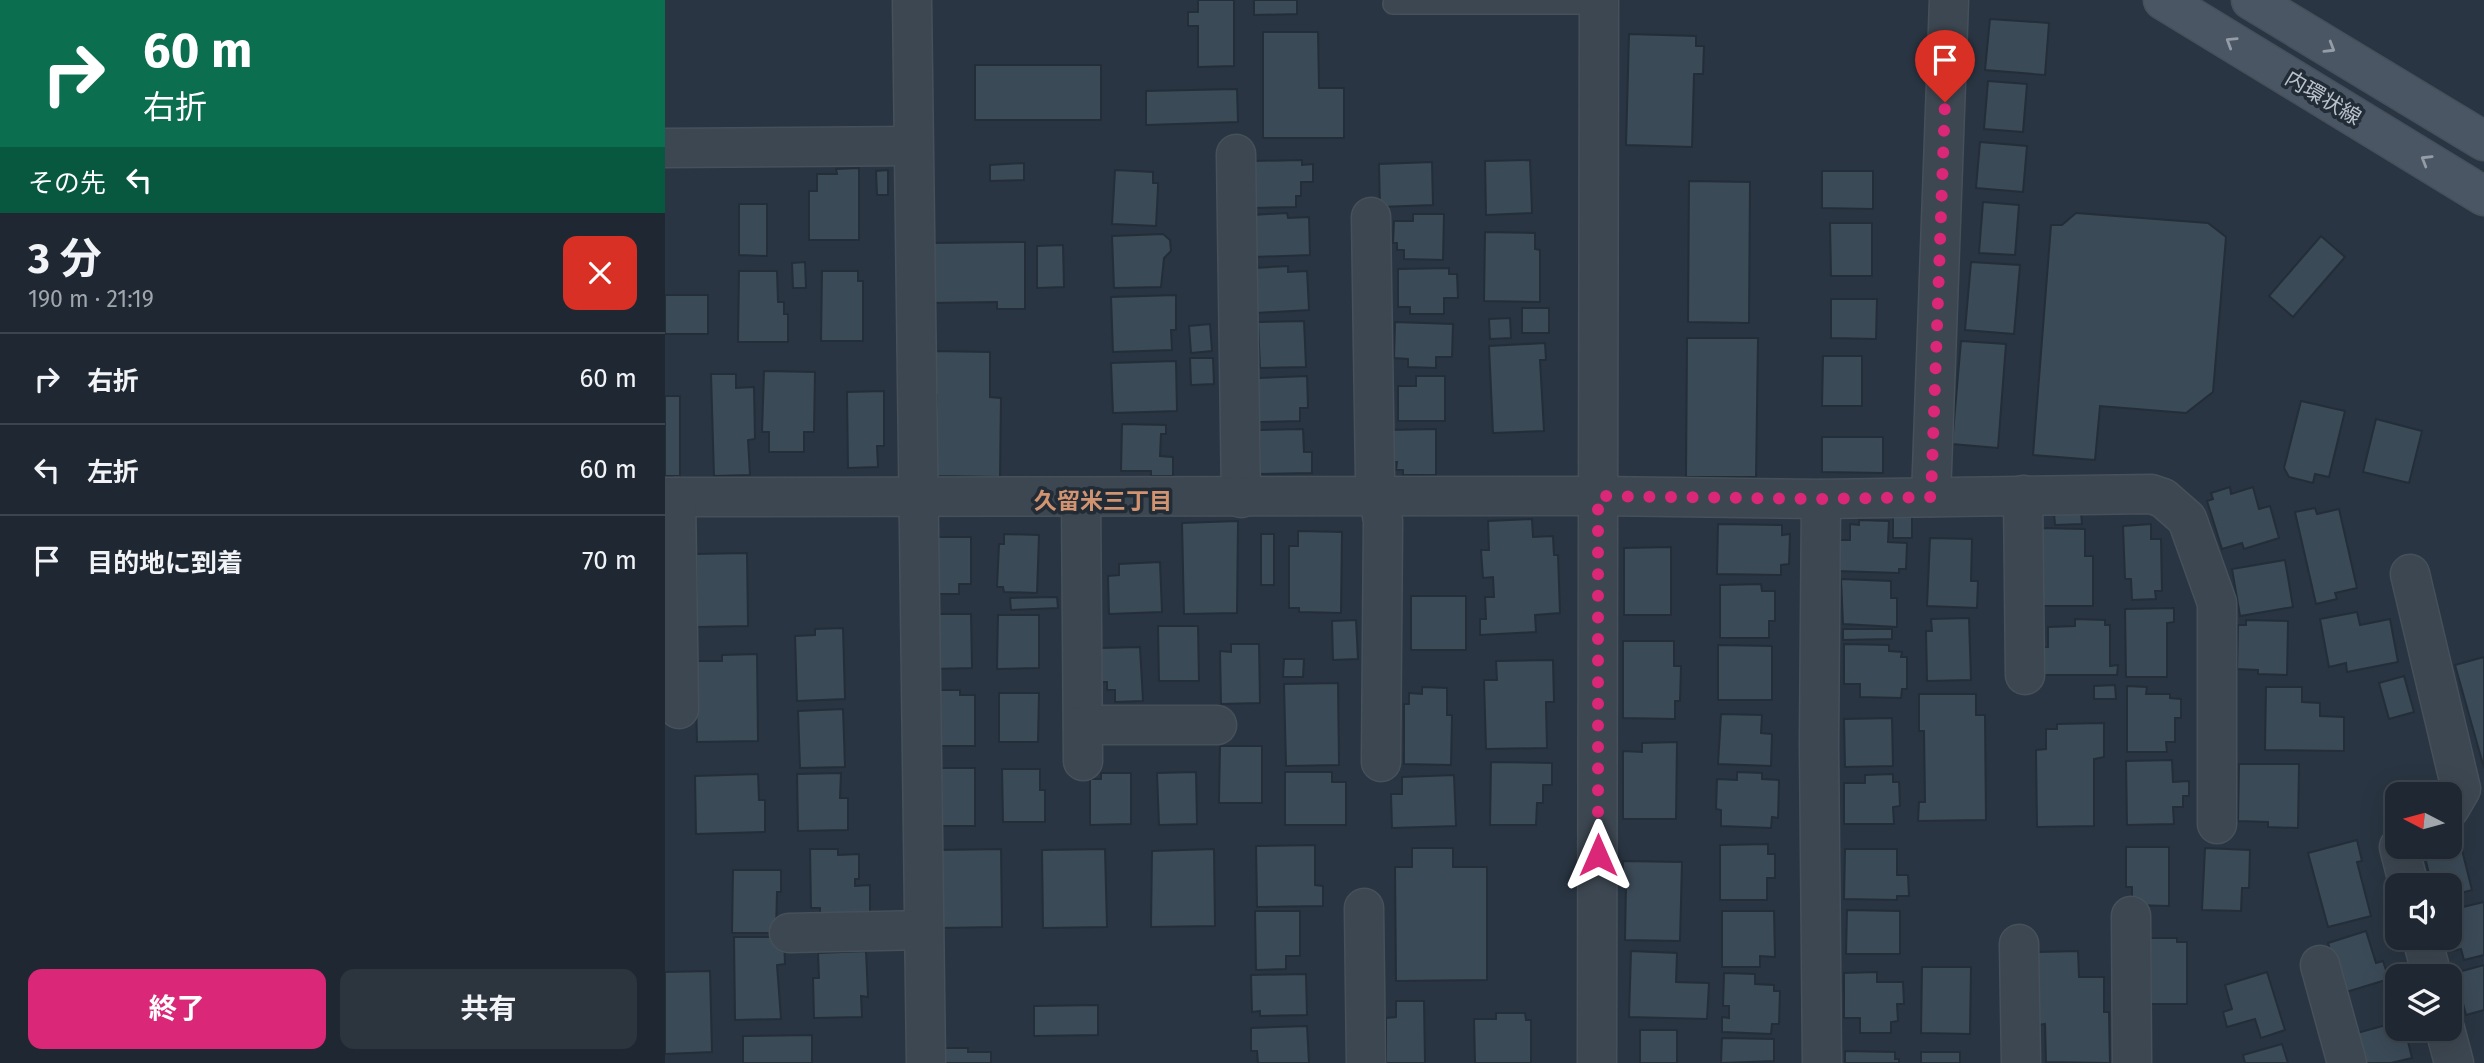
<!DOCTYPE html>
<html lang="ja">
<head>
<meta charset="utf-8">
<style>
	body { margin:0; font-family:"Fira Sans","Noto Sans JP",sans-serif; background:#2c343e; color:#f1f3f6; height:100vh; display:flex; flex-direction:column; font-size:26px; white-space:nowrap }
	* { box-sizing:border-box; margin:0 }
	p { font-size:23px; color:#a1a6ac }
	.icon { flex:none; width:38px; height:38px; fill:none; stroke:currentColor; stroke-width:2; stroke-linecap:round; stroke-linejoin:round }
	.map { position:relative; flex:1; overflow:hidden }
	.panel { display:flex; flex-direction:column; background:#1f2832; width:665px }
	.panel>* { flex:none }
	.hud { background:#0b6e4f; color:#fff; overflow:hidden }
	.needle { width:46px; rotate:276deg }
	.tools { position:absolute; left:1720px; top:782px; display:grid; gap:14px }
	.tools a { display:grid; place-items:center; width:77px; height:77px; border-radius:14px; background:#1f2832; box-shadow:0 7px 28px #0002,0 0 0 2px #3c444d; font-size:35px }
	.pin { position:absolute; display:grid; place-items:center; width:60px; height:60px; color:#fff; margin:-72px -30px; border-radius:50% 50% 50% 0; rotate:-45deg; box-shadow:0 0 7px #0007 }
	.pin .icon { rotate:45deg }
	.me { position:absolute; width:77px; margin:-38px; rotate:0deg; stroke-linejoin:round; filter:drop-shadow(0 0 5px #0008) }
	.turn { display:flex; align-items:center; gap:24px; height:147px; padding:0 28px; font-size:32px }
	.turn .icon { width:91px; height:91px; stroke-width:2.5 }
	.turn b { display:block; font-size:49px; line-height:60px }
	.then { display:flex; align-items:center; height:66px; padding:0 28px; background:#0003; gap:14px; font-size:26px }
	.round { display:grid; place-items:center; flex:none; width:74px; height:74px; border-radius:14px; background:#2c343e }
	.head { display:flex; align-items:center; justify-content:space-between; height:119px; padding:0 28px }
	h1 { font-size:42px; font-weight:700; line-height:52px }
	.cta { display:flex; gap:14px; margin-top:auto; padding:14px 28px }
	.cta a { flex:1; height:80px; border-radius:14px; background:#db2777; color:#fff; font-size:28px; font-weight:700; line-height:80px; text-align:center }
	.cta a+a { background:#2c343e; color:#f1f3f6 }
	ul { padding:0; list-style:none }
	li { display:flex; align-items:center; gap:21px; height:91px; padding:0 28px; border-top:2px solid #3c444d }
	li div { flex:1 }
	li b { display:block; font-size:26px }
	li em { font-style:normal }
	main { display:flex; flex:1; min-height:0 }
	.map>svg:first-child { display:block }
</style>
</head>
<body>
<main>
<section class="panel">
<div class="hud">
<div class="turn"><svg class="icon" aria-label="right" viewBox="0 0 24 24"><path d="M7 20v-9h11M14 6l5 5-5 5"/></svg><div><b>60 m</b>右折</div></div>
<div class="then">その先<svg class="icon" aria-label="left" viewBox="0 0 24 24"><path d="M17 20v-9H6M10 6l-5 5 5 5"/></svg></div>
</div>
<div class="head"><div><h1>3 分</h1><p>190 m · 21:19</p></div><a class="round" style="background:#d93025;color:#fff"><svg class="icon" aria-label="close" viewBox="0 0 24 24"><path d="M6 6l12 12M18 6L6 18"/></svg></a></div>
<ul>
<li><svg class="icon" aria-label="right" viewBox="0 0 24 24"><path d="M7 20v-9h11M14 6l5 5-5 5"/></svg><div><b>右折</b></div><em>60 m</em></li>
<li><svg class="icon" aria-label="left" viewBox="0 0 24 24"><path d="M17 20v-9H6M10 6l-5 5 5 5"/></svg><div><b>左折</b></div><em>60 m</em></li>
<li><svg class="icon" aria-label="arrive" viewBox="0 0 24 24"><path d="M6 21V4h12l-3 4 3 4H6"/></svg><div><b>目的地に到着</b></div><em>70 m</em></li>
</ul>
<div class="cta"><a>終了</a><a>共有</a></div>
</section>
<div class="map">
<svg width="1819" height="1063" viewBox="0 0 1819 1063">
	<rect width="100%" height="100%" fill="#293542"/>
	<g fill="#3b4a57" stroke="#232e39" stroke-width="2">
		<polygon points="533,0 569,0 569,66 533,67 533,26 523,26 523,12 533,12"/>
		<polygon points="589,0 632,0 632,14 589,15"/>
		<polygon points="1325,19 1384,23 1380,75 1320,70"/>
		<polygon points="598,32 653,32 654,88 679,88 679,138 598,138"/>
		<polygon points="964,34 1031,36 1031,46 1039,46 1038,74 1029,74 1027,147 961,145"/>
		<rect x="310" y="65" width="126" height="55"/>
		<polygon points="1323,81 1362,84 1358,132 1319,129"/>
		<polygon points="572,89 573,122 481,125 481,91"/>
		<polygon points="1315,142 1362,146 1358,192 1311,188"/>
		<polygon points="637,160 637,165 648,164 648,182 636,182 636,196 631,196 631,207 589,208 588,161"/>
		<polygon points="865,160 867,213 821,215 820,161"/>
		<polygon points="767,162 768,205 715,207 714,164"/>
		<polygon points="359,163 359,180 325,181 325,165"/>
		<polygon points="194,168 194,240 144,240 144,191 152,191 152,174 172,174 171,169"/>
		<polygon points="223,170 223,195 212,195 211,171"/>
		<polygon points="450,170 488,172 488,183 493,183 493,187 491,226 447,224"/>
		<polygon points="1157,171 1208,171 1208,209 1157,208"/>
		<polygon points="1024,181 1085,182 1084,323 1023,322"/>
		<polygon points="1318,202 1354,205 1350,255 1314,253"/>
		<polygon points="74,204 102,204 102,256 74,255"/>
		<polygon points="622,213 623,218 644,217 645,255 589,257 587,215"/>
		<polygon points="1411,213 1543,223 1561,237 1548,392 1521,413 1435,406 1430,460 1368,455 1386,225 1397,225"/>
		<polygon points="748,214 779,214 778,260 739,259 739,250 732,250 732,243 728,243 729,221 748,221"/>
		<polygon points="1165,223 1207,223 1207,276 1166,276"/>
		<polygon points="820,232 870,233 870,249 875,250 875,302 819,301"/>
		<polygon points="498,234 505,240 506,251 499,258 496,287 449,288 447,236"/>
		<polygon points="1656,236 1680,257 1628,317 1604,296"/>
		<polygon points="360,242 360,309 332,309 332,302 264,303 264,243"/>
		<polygon points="398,245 399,287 372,288 372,246"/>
		<polygon points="140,262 141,288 128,288 127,263"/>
		<polygon points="1306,262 1355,265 1349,334 1300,330"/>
		<polygon points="623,266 623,272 642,271 644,310 591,313 589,268"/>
		<polygon points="784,268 784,274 792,274 793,298 779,298 779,314 745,314 745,307 733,307 733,269"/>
		<polygon points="74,271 112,271 113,302 119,302 119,314 123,314 123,342 73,342"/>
		<polygon points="157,271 193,271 193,281 198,281 198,341 156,341"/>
		<rect x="0" y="295" width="43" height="39"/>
		<polygon points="511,295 511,330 506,330 507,350 448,352 446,297"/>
		<polygon points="1166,299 1212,299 1211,339 1166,338"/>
		<rect x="857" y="308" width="27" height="25"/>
		<polygon points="845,318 846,338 825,339 824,319"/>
		<polygon points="639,321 641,367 595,368 593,322"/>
		<polygon points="730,322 788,324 787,357 771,357 771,368 743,367 743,359 729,358"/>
		<polygon points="545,324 547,351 526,353 524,326"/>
		<polygon points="1022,338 1093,338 1091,477 1021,477"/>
		<polygon points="1296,341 1341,344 1333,448 1287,444"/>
		<polygon points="880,343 881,360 875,360 879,431 828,433 824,346"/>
		<polygon points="266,351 325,352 325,397 336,398 335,477 271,476 272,395 265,395"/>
		<polygon points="1158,356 1197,356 1197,406 1157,406"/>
		<polygon points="525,358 548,358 549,384 526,385"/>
		<polygon points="511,361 512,411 448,413 446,363"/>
		<polygon points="99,371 150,372 149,432 139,432 139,452 104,452 104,432 97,432"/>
		<polygon points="46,374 71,374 71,388 89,387 90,439 83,440 85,475 49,476"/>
		<polygon points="642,376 643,408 635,408 635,421 594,422 592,378"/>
		<polygon points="751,376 780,376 780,421 733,421 733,386 751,386"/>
		<polygon points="219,391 219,446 212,446 213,467 183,468 182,392"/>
		<rect x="0" y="396" width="15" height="80"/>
		<polygon points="1636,401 1680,411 1664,477 1650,474 1648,483 1624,477 1619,468"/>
		<polygon points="1711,419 1757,431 1744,483 1698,472"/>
		<polygon points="457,424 501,425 501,434 496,434 495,456 508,457 508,476 486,476 486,471 456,471"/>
		<polygon points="638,429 639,452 647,452 647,473 595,474 594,430"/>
		<polygon points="771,429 771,475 738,475 738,470 731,470 732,462 722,462 722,430"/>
		<polygon points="1157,437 1218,437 1218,473 1157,472"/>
		<polygon points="1565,487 1566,494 1588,487 1594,509 1605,506 1614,538 1579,549 1577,543 1557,549 1542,501 1548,499 1546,493"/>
		<polygon points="1650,508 1652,514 1674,509 1692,588 1670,593 1672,599 1651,604 1630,512"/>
		<polygon points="1416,512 1417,524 1390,525 1389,513"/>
		<rect x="1228" y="515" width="19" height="23"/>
		<polygon points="867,519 868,537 888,536 889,555 893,555 895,613 870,615 871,632 815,635 815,619 821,619 820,597 829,597 828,577 818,578 816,550 824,550 823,521"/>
		<polygon points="1194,520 1224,521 1223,542 1242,543 1241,569 1234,569 1234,573 1172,571 1173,540 1185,540 1185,524 1194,525"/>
		<polygon points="573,521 572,613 519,614 517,523"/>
		<polygon points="1053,524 1117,525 1117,535 1125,534 1124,564 1116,565 1116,575 1052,574"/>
		<polygon points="1486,524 1486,539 1496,539 1497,591 1490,591 1491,599 1467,600 1466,579 1460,579 1458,526"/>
		<polygon points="1374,528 1420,529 1420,556 1428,556 1428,606 1374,606"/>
		<polygon points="633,531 677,532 676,613 634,612 634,608 624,608 624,546 633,546"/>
		<polygon points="339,534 374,535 372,593 339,592 338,587 332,587 334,544 339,544"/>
		<rect x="596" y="534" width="13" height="51"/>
		<polygon points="268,537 306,537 306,584 294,584 294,594 268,594"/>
		<polygon points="1265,538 1307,539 1306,581 1313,581 1312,608 1262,606"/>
		<polygon points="1006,547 1006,615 959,615 959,548"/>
		<polygon points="82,553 83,626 32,627 31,554"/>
		<polygon points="1620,560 1628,607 1575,616 1567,569"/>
		<polygon points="495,562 497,612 444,614 443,576 454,575 454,564"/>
		<polygon points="1176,579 1226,581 1226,598 1232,598 1232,627 1178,624"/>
		<polygon points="1096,584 1097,591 1110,591 1110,621 1104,621 1104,638 1055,638 1055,585"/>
		<rect x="746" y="596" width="55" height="54"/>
		<polygon points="392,597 393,608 346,610 345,598"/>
		<polygon points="1509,608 1509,622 1502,623 1502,677 1461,677 1460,609"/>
		<polygon points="1692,612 1695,625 1725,619 1733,662 1682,672 1681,663 1664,667 1655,619"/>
		<polygon points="271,614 306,614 307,668 267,669"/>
		<polygon points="333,615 374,615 374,668 332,669"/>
		<polygon points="1304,618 1306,680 1262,681 1261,631 1267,631 1266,619"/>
		<polygon points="1410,619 1440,620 1440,625 1445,625 1445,666 1453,665 1452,675 1378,675 1379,647 1383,647 1383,627 1410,626"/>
		<polygon points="691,620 693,659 668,660 667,621"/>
		<polygon points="1581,620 1623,621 1622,675 1593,674 1593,670 1572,669 1573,625 1581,625"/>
		<polygon points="493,626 533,626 534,681 494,681"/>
		<polygon points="178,628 180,699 132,701 130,636 150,635 150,629"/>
		<polygon points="1178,629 1227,629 1227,639 1178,640"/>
		<polygon points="958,641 1009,641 1009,666 1016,666 1015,701 1010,701 1010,719 958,718"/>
		<polygon points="566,644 594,644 595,703 556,704 555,651 566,652"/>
		<polygon points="1179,644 1224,645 1224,651 1237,652 1236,657 1242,657 1242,689 1237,689 1236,698 1195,697 1195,684 1179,684"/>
		<polygon points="1053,645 1107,646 1107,700 1053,700"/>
		<polygon points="475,647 478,701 450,702 450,690 442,690 442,682 436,682 435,648"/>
		<polygon points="92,654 93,741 32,742 30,661 57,661 57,655"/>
		<polygon points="1819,657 1819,768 1790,665"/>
		<polygon points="619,659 639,659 638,677 618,677"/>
		<polygon points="888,660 889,702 881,702 882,748 821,749 819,680 832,680 831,661"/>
		<polygon points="1739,676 1749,712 1724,719 1714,683"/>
		<polygon points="673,683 674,765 621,766 619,684"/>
		<polygon points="1450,685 1451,699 1429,699 1429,686"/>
		<polygon points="1462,686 1482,687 1481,694 1505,694 1505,698 1516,699 1516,718 1510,718 1510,742 1501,742 1502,752 1462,752"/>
		<polygon points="757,687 782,688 782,715 787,715 786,765 739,764 739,704 744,704 744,693 757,694"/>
		<polygon points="1601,687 1637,687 1637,702 1655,703 1655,716 1679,717 1679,751 1600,750"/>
		<polygon points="270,690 295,690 295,695 310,695 310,746 270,746"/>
		<polygon points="334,693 374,693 373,742 334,742"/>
		<polygon points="1254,694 1311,694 1311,715 1320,715 1321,820 1253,821 1254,802 1260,802 1259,731 1254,731"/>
		<polygon points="178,709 180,767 135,768 133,711"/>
		<polygon points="1056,714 1097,715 1096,733 1107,734 1106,766 1053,764"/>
		<polygon points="1227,718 1228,766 1180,767 1179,719"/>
		<polygon points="1439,723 1439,757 1429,759 1429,826 1372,827 1371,750 1381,749 1381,729 1392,729 1392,724"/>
		<polygon points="1012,742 1011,819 958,819 958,751 977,752 977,743"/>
		<polygon points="555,746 597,746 597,803 554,803"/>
		<polygon points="1507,760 1508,782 1524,781 1524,796 1518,796 1518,807 1508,807 1509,824 1462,825 1461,761"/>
		<polygon points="826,762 887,763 887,785 878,785 878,803 872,803 871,825 825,825"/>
		<polygon points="1574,764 1634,764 1633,828 1603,827 1603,822 1573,821"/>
		<polygon points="268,768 310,768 310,826 275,826"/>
		<polygon points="337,769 375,769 375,790 380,790 380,822 338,822"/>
		<polygon points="531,772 532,824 494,825 492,773"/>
		<polygon points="620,772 667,772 667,782 681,782 681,825 620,825"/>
		<polygon points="1072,772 1097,773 1097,779 1114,780 1113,818 1107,817 1106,828 1056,826 1056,810 1051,809 1052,779 1072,780"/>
		<polygon points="176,773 175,798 183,798 183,830 133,831 132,774"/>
		<polygon points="436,773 466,773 466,824 425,825 425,779 436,779"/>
		<polygon points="93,774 94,800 100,800 100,832 31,834 30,776"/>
		<polygon points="1228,774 1228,782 1234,782 1235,806 1228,807 1229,824 1179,824 1179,783 1200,783 1200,775"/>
		<polygon points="789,775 791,826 727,828 726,794 737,794 737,777"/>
		<polygon points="1793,834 1807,890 1785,896 1785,886 1767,886 1759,853 1771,850 1770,847 1785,847 1785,835"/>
		<polygon points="1692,840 1697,861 1692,862 1706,916 1663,927 1643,853"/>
		<polygon points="1103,844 1103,854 1110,854 1110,878 1102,878 1102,900 1055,900 1055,845"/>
		<polygon points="650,845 650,885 658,886 658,906 592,907 591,846"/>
		<polygon points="1461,847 1504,847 1504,906 1467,905 1467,887 1461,887"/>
		<polygon points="747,848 788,848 788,867 822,867 822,980 731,981 730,867 747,867"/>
		<polygon points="1540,848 1585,850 1584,888 1577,888 1576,911 1537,910"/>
		<polygon points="145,849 173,849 173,855 194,854 194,879 190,879 190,886 205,885 205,917 155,913 155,908 146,908"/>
		<polygon points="336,849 337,927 274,928 273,850"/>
		<polygon points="440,849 442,927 378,928 377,850"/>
		<polygon points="549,849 550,926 486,927 487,851"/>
		<polygon points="1180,849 1232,849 1232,875 1243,875 1244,896 1232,896 1232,900 1179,899"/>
		<polygon points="958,861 1017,862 1015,941 960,940 961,885 957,885"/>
		<polygon points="68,870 116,870 116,892 112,892 111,933 67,933"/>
		<polygon points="1819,902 1819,955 1799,960 1796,949 1788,951 1785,910"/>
		<polygon points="1182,910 1235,911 1235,954 1181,954"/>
		<polygon points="590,911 635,911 635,956 621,956 621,969 591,970"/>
		<polygon points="1057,911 1109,911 1110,957 1095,956 1095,967 1057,967"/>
		<polygon points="1701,931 1711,963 1718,961 1724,979 1678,993 1663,943"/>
		<polygon points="69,937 119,937 120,964 112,965 116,1019 70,1020"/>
		<polygon points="1479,938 1512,938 1512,942 1522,942 1522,1004 1479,1004"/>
		<polygon points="201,951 203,997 196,996 197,1017 149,1018 148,978 154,978 153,953"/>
		<polygon points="966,951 1012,953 1011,982 1044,983 1042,1019 964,1017"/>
		<polygon points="1413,951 1414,977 1439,977 1439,1012 1444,1012 1445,1063 1381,1062 1380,1024 1373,1025 1373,952"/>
		<polygon points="1819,965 1819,1010 1801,1015 1790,973"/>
		<polygon points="1257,967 1306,967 1305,1034 1256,1033"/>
		<polygon points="45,971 47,1052 0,1054 0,972"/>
		<polygon points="1212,972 1212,982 1238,982 1239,1004 1232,1004 1233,1021 1226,1022 1226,1033 1195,1033 1195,1018 1179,1018 1179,973"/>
		<polygon points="1602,972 1620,1030 1596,1038 1590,1019 1562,1027 1558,1012 1567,1009 1560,985"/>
		<polygon points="1059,973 1090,974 1090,984 1109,985 1109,991 1115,991 1114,1024 1107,1024 1106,1034 1057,1032 1057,1017 1064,1018 1064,1006 1058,1006"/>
		<polygon points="641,974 642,1015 595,1016 595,1011 587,1012 586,975"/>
		<polygon points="731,1001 759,1001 760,1063 721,1063 721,1018 731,1017"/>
		<polygon points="433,1005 433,1035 369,1036 369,1006"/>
		<polygon points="831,1013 860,1013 861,1020 866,1020 866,1063 810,1063 809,1019 831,1019"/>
		<polygon points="1732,1022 1732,1029 1740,1029 1747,1058 1726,1063 1699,1063 1692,1033"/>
		<polygon points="642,1026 644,1063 593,1063 592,1051 586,1051 586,1028"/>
		<rect x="975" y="1030" width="37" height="33"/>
		<polygon points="147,1035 147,1063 78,1063 78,1036"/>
		<polygon points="1057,1038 1109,1039 1109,1061 1056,1063"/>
		<polygon points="1617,1044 1623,1063 1580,1063 1578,1055"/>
		<polygon points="276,1048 303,1048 303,1052 326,1052 326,1063 276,1063"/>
		<polygon points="1180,1051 1230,1052 1230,1059 1234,1059 1234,1063 1180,1063"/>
		<rect x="1256" y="1052" width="39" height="11"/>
	</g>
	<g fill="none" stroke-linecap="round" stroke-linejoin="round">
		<g stroke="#46505b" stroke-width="22">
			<polyline id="lane" points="728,4 934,4"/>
		</g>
		<g stroke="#46505b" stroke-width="41">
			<g id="street">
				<polyline points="247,0 261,1063"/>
				<polyline points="0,148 248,146"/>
				<polyline points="571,154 576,498"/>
				<polyline points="706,217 710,478 718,521 716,762"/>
				<polyline points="1358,495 1360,675"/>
				<polyline points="0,497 933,496 1156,499 1486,494 1498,498 1522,519 1552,603 1552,824"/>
				<polyline points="11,497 14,709"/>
				<polyline points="416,497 418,761"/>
				<polyline points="1266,497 1284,0"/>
				<polyline points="1156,499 1154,745 1157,1063"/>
				<polyline points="1745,574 1796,789 1785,808"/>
				<polyline points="418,725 552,725"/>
				<polyline points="1734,847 1744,886"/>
				<polyline points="699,908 701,1063"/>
				<polyline points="1466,916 1467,1063"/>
				<polyline points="124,933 259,930"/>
				<polyline points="1757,938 1767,976"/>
				<polyline points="1354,944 1356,1063"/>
				<polyline points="1655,965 1682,1063"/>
				<polyline points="1780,1029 1789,1063"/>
				<polyline points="932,1063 934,0"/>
			</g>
		</g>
		<g stroke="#46505b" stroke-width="41">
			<g id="secondary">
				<polyline points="1498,0 1819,196"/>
				<polyline points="1586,0 1819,141"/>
			</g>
		</g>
		<use href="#lane" stroke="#3d4751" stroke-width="19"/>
		<use href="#street" stroke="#3d4751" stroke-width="38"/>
		<use href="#secondary" stroke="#4b5664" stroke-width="38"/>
	</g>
	<defs><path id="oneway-chevron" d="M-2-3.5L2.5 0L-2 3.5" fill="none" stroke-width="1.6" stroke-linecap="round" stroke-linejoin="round" transform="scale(1.75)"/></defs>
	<g stroke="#939ca7">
		<use href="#oneway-chevron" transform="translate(1566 42) rotate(-148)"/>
		<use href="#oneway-chevron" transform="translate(1665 48) rotate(31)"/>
		<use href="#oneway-chevron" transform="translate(1761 160) rotate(-149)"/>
	</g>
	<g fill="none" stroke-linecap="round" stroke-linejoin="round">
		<polyline stroke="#db2777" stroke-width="12" stroke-dasharray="0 21.6" points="933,855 933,496 1156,499 1266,497 1280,102"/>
	</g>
	<g text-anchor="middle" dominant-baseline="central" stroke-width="7" stroke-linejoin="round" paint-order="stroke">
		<g font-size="21" fill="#bac2cb" stroke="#212c37">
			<text transform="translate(1658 98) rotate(31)">内環状線</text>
		</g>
		<g font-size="23" font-weight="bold" fill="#d19370" stroke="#212c37">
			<text x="438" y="501">久留米三丁目</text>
		</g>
	</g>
</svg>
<div class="tools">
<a><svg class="needle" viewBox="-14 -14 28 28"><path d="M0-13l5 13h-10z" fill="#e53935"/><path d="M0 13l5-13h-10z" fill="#a1a6ac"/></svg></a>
<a><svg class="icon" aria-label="sound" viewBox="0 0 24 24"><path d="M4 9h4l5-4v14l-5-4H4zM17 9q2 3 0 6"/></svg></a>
<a><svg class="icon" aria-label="layers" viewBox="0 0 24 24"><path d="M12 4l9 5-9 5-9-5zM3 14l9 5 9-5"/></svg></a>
</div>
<div class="pin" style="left:1280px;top:102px;background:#d93025"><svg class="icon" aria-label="arrive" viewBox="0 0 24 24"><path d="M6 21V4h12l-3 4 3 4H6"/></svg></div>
<svg class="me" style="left:933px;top:855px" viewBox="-20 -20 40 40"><path d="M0-17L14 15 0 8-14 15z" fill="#db2777" stroke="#fff" stroke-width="4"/></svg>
</div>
</main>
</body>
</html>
